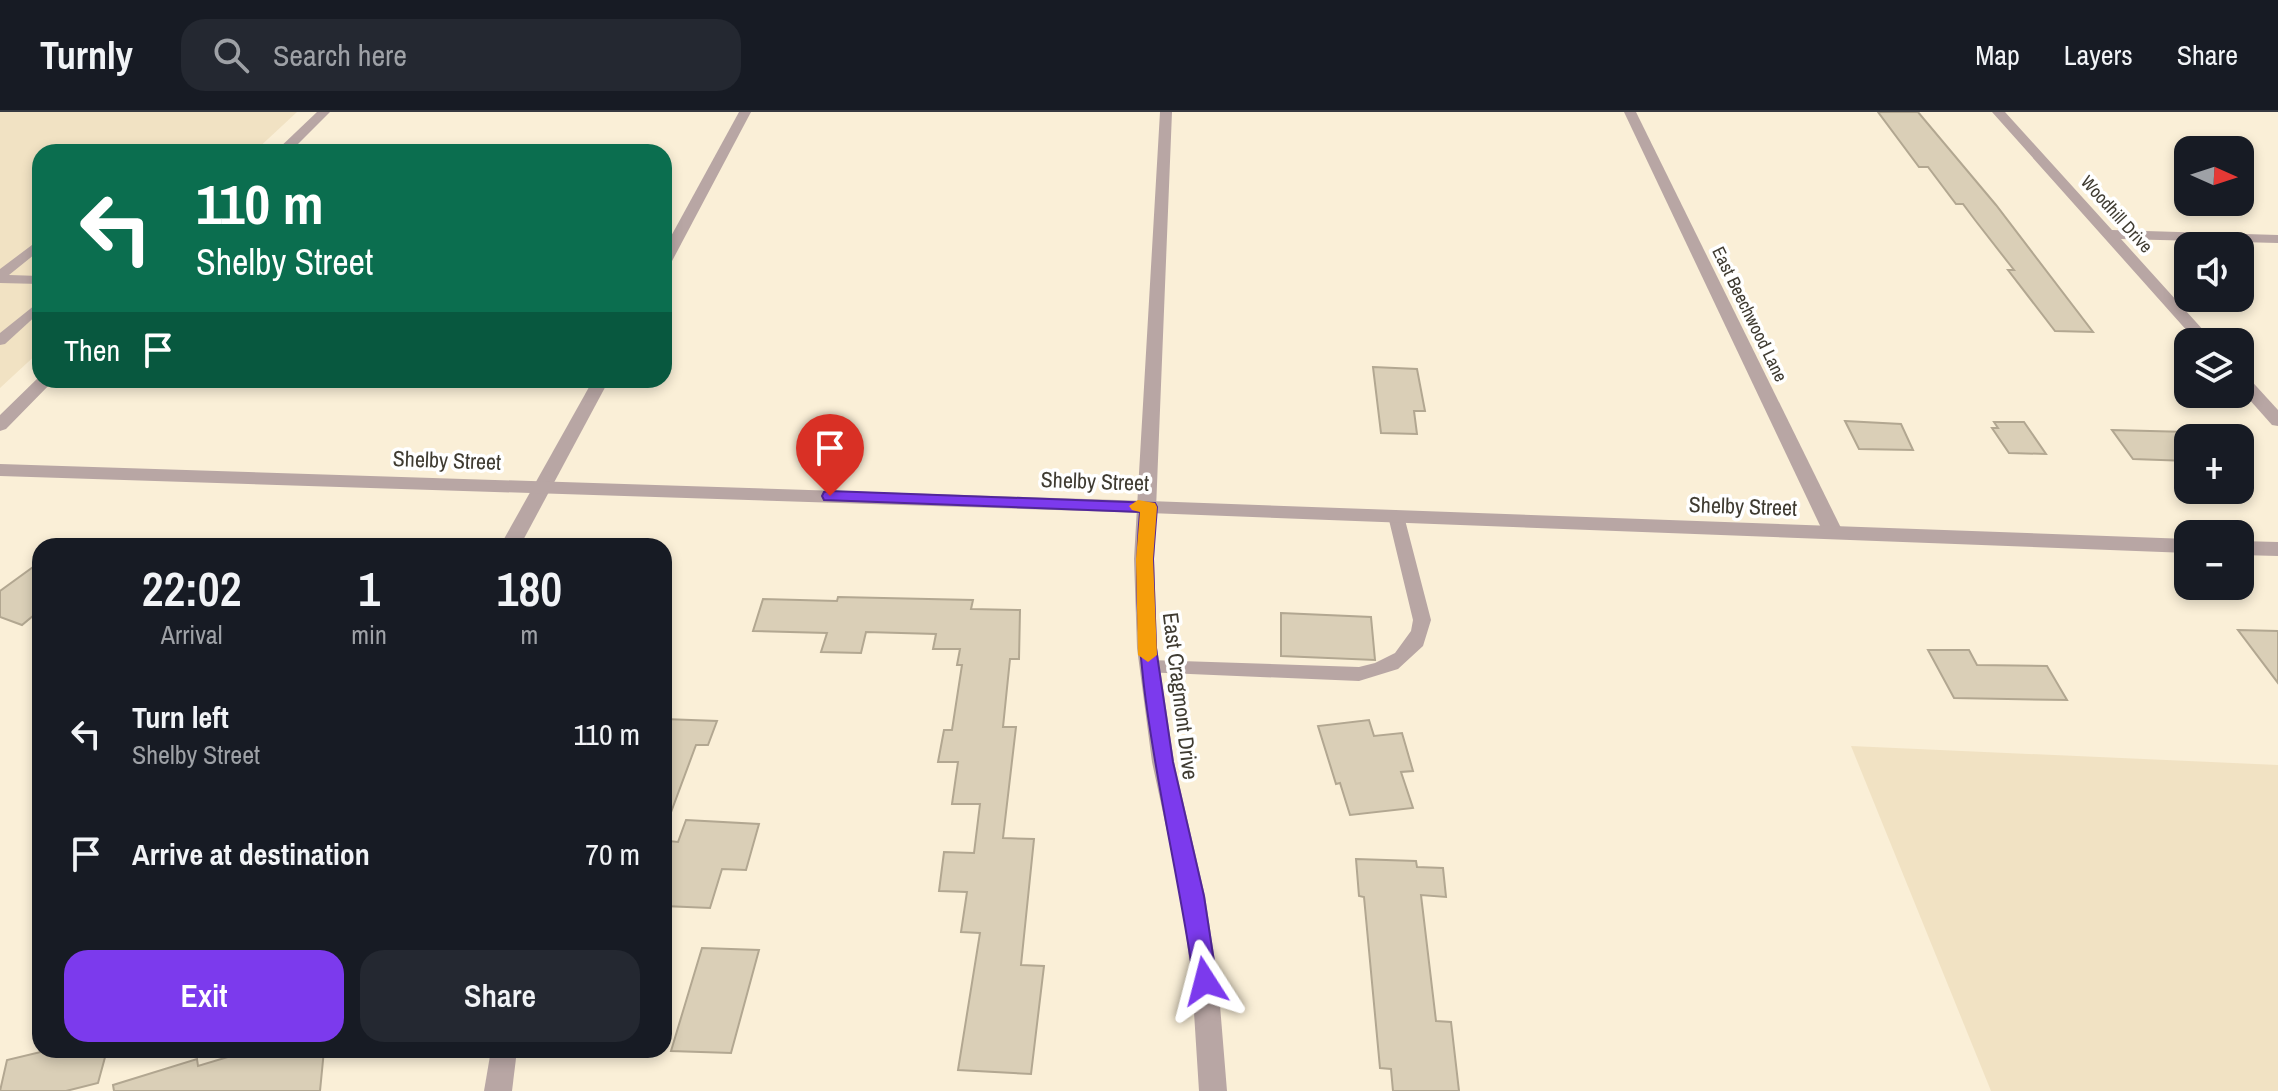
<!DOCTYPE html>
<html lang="en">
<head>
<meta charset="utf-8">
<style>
	body { margin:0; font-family:"Archivo Narrow",sans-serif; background:#242831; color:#f1f3f6; height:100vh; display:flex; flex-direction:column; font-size:30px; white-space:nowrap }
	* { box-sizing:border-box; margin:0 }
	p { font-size:26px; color:#9ea1a6 }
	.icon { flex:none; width:44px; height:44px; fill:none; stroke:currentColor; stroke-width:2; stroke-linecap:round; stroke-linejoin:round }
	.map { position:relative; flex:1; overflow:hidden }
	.panel { position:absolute; left:32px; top:426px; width:640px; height:520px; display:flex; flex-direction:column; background:#171b24; border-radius:24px; box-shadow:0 4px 12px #0003 }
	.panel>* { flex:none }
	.banner { position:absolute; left:32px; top:32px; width:640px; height:244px; border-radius:24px; box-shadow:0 4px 12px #0003; background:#0b6e4f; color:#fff; overflow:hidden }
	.needle { width:52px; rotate:93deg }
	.fabs { position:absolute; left:2174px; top:24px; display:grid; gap:16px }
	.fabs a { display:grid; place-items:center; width:80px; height:80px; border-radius:16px; background:#171b24; box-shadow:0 4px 12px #0003; font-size:40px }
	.pin { position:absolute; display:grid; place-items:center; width:68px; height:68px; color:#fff; margin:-82px -34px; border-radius:50% 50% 50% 0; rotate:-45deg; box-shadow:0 0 8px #0007 }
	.pin .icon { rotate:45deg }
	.me { position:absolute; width:88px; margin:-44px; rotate:351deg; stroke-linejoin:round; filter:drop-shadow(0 0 6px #0008) }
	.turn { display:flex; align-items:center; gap:28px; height:168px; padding:0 32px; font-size:36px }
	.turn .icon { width:104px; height:104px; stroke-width:2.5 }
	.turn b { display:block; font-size:56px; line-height:68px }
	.then { display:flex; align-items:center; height:76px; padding:0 32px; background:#0003; gap:16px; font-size:30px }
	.eta { display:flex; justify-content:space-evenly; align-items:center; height:136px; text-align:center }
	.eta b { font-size:48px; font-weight:600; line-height:56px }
	.cta { display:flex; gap:16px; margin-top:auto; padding:16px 32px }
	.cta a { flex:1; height:92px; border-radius:24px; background:#7c3aed; color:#fff; font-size:32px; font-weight:600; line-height:92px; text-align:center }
	.cta a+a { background:#242831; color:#f1f3f6 }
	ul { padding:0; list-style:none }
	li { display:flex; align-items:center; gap:24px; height:120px; padding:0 32px }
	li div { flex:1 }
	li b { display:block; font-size:30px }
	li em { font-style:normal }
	header { display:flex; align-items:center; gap:48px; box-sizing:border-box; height:112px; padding:0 40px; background:#171b24; border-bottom:2px solid #363941 }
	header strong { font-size:38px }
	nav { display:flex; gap:44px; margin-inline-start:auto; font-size:28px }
	.search { width:560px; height:72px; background:#242831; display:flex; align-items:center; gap:20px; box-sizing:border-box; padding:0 28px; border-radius:24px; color:#9ea1a6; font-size:30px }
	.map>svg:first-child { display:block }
</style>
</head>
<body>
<header>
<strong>Turnly</strong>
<div class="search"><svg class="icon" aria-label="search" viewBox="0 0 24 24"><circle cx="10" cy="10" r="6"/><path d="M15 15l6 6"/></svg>Search here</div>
<nav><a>Map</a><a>Layers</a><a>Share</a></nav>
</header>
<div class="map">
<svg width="2278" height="979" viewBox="0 0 2278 979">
	<rect width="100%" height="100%" fill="#faefd7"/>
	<g fill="#f1e2c3">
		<polygon points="0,0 297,0 254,40 40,40 40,239 0,276"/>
		<polygon points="1851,634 2278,653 2278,979 1991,979"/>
	</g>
	<g fill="#dacfb7" stroke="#b2a791" stroke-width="2">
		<polygon points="1878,0 1918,0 1996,93 2093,220 2055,219 2008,158 2014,158 1975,108 1963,92 1956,92 1928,55 1919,55"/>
		<polygon points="1373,255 1417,257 1425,299 1414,299 1417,322 1381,321"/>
		<polygon points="1845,309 1901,312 1913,338 1859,337"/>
		<polygon points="1994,310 2024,310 2046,342 2009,341 1992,316 1998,316"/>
		<polygon points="2112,318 2188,320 2188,349 2133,347"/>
		<polygon points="40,450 40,498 22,513 0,505 0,479"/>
		<polygon points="838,485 973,488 971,497 1020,498 1019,547 1010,547 1003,615 1016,615 1003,726 1034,727 1021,853 1044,854 1031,962 958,958 980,821 961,820 967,780 939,779 944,740 974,741 980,692 952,692 958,650 938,650 944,618 952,618 962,553 957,553 960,537 933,537 936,522 866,520 861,541 821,540 827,521 753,519 763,487 837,489"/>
		<polygon points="1281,501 1371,505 1375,548 1281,544"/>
		<polygon points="2238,518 2278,519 2278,571"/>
		<polygon points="1928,538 1969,538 1977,553 2047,554 2067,588 1954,586"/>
		<polygon points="664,607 717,609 708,633 696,633 667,711 664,711"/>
		<polygon points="1369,608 1374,624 1402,621 1413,659 1401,660 1413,696 1350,703 1340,671 1336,672 1318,614"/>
		<polygon points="686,708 759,712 746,758 722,757 710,796 664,794 664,744 669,729 678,730"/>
		<polygon points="1356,747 1416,749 1417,755 1443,756 1446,785 1421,783 1436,909 1451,910 1459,979 1393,979 1391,957 1380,956 1364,785 1359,784"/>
		<polygon points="702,836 759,838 731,941 671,939"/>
		<polygon points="49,938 107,938 98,971 66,979 0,979 7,948"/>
		<polygon points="251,938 324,938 320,979 114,979 113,973 197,947 198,954"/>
	</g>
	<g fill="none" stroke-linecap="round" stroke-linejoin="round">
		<g fill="#b8a6a4" fill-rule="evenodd">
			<polygon points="40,127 40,138 9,163 40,164 40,172 0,171 0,157"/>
			<polygon points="40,189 40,200 5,232 0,233 0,221"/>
			<polygon points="1396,398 1404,404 1431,508 1423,534 1398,557 1359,569 1143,560 1141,555 1143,550 1150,548 1359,555 1375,551 1395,541 1411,519 1413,508 1388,404"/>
		</g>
		<g fill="#b8a6a4" fill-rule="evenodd">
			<polygon points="739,0 751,0 671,151 664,155 664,137"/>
			<polygon points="1160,0 1172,0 1154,447 1157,536 1174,650 1205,784 1218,869 1227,979 1199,979 1192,869 1181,784 1152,650 1137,536 1134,447"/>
			<polygon points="1624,0 1636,0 1844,422 1841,427 1827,427 1824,422"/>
			<polygon points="1992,0 2005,0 2112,118 2278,123 2278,131 2121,127 2214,230 2197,230"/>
			<polygon points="2240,262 2246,263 2278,298 2278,314 2272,313 2240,277"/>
			<polygon points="593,268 609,268 520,434 500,434"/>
			<polygon points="491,938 517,938 512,979 484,979"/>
		</g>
		<g fill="#b8a6a4" fill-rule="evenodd">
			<polygon points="317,0 330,0 290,40 275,40"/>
			<polygon points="40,264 40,268 54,268 6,317 0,319 0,303"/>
			<polygon points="0,352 1149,389 2188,427 2188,441 1149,401 0,364"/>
			<polygon points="2240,429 2278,430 2278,444 2240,443"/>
		</g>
	</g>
	<path fill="#7c3aed" stroke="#51269a" stroke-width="2" d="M 830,379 L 1155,391 L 1157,395 L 1153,447 L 1156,536 L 1173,650 L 1204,784 L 1217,869 L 1214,877 L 1205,880 L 1197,877 L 1194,869 C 1171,710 1125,563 1140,400 L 824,388 L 822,384 L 824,380 Z"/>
	<polygon fill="#f59e0b" points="1138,388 1155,391 1157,395 1153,447 1157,543 1148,550 1138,543 1136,447 1140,400 1132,398 1129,394"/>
	<g text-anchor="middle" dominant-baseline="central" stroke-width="7" stroke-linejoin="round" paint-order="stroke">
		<g font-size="18" fill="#3f3b31" stroke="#fff">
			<text transform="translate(2117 102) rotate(48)">Woodhill Drive</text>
			<text transform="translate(1750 202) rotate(64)">East Beechwood Lane</text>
		</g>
		<g font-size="22" fill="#3f3b31" stroke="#fff">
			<text transform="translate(447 348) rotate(2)">Shelby Street</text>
			<text transform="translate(1095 369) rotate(2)">Shelby Street</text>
			<text transform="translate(1743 394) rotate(2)">Shelby Street</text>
			<text transform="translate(1181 584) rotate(83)">East Cragmont Drive</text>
		</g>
	</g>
</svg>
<div class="fabs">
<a><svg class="needle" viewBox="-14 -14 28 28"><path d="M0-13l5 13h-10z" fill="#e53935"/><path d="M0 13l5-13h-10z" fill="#9ea1a6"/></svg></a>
<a><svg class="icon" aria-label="sound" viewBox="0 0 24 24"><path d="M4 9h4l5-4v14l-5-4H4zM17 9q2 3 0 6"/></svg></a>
<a><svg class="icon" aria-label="layers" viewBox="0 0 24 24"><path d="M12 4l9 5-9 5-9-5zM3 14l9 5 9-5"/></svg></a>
<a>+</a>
<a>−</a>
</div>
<div class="pin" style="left:830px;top:384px;background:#d93025"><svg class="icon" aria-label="arrive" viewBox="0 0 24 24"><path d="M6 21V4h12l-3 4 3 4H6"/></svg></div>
<svg class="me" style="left:1205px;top:869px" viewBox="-20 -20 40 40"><path d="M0-17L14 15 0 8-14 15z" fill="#7c3aed" stroke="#fff" stroke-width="4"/></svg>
<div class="banner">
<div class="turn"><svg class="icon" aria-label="left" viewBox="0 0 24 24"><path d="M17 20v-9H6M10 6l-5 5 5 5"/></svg><div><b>110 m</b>Shelby Street</div></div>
<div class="then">Then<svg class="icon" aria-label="arrive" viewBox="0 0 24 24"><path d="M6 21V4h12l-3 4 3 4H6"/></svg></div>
</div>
<section class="panel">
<div class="eta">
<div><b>22:02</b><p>Arrival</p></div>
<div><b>1</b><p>min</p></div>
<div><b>180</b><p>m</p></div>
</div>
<ul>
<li><svg class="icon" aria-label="left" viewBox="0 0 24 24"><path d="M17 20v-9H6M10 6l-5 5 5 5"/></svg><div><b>Turn left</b><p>Shelby Street</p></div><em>110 m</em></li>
<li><svg class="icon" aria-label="arrive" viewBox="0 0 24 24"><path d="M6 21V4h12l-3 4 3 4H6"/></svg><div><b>Arrive at destination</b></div><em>70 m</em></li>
</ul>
<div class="cta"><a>Exit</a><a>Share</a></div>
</section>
</div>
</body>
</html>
